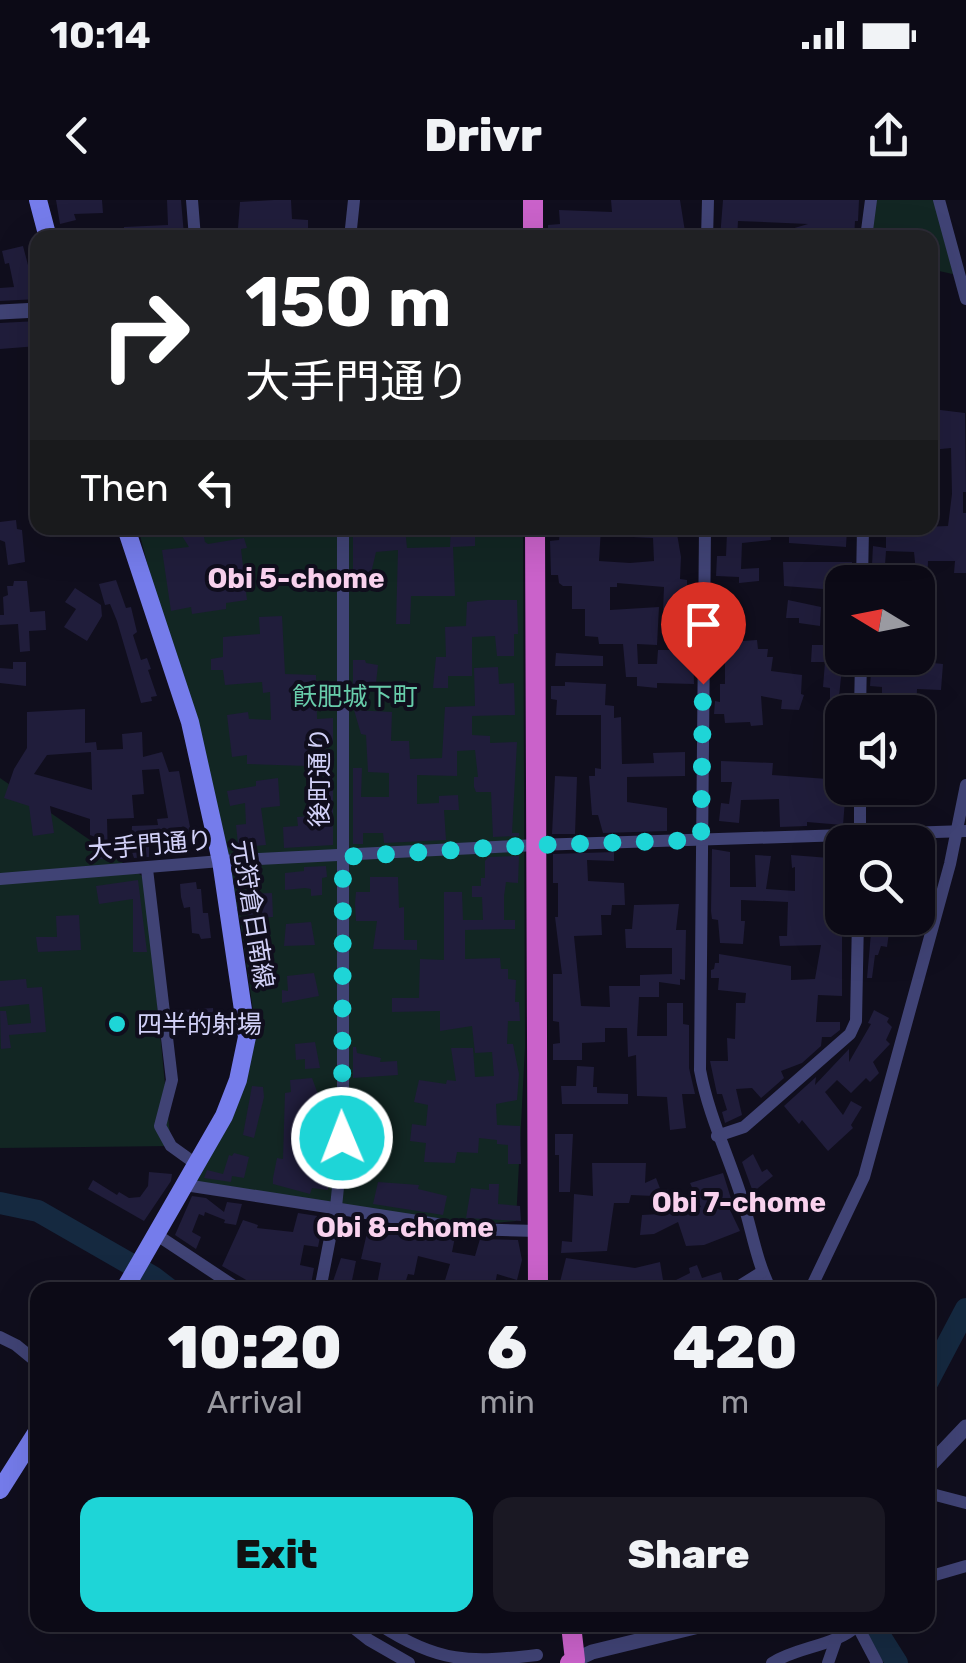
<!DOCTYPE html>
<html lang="en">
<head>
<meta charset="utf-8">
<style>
	body { margin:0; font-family:Rubik,"Noto Sans JP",sans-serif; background:#1a1823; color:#f1f3f6; height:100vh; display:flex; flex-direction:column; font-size:38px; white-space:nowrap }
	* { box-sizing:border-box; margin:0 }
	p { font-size:32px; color:#9a9aa1 }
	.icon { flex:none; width:55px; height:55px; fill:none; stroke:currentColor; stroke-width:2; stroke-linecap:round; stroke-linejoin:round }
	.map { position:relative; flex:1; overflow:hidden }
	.details { position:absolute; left:30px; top:1082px; width:905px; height:350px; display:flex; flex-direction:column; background:#0c0a16; border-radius:20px; box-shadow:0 10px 40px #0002,0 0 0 2px #2c2b35 }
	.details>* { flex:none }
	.guide { position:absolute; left:30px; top:30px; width:908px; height:305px; border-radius:20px; box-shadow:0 10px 40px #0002,0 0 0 2px #2c2b35; background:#202124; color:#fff; overflow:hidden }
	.needle { width:65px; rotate:280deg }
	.buttons { position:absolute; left:825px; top:365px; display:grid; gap:20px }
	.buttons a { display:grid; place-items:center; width:110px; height:110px; border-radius:20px; background:#0c0a16; box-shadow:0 10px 40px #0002,0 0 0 2px #2c2b35; font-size:50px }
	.pin { position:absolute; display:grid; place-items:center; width:85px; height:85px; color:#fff; margin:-102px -42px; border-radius:50% 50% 50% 0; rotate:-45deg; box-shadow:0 0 10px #0007 }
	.pin .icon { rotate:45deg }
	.me { position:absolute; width:110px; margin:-55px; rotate:359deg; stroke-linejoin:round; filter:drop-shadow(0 0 8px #0008) }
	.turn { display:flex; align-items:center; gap:35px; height:210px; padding:0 50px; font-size:45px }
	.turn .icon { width:130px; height:130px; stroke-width:2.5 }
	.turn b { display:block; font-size:70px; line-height:85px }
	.then { display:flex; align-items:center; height:95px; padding:0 50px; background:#0003; gap:20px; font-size:38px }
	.eta { display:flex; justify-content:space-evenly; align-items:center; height:170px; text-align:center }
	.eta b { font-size:60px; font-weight:800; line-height:70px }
	.action { display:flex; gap:20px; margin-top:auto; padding:20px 50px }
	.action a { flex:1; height:115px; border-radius:20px; background:#1ed5d7; color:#111; font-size:40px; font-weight:800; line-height:115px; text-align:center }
	.action a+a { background:#1a1823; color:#f1f3f6 }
	.status { display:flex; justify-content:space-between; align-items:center; height:70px; padding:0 50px; background:#0c0a16; direction:ltr }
	.status svg { height:28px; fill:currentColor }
	header { display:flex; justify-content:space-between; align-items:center; height:130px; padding:0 50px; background:#0c0a16; font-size:45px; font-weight:800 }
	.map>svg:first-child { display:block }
</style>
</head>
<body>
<div class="status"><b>10:14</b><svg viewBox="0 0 49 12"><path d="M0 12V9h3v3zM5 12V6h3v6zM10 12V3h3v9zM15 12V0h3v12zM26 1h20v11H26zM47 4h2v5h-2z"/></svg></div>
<header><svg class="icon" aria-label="back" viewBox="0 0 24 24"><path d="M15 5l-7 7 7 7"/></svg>Drivr<svg class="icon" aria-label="share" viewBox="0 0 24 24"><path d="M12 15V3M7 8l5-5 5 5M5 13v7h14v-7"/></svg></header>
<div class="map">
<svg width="966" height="1463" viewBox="0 0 966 1463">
	<rect width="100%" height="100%" fill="#100e1d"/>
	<g fill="#122623">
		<polygon points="874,0 939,0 957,75 930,69 930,38 869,38"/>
		<polygon points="138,328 523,328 525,847 516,1021 455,1027 194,986 247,878 254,817 240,720"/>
		<polygon points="0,578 145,678 171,946 0,948"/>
	</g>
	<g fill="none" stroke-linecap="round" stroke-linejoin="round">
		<g stroke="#152940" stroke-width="22">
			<polyline points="0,1003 38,1011 153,1077 170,1090"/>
			<polyline points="928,1181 966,1109"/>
			<polyline points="873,1425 897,1463"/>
		</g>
	</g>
	<g fill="#201d3b" fill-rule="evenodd">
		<polygon points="56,0 102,0 103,13 74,14 76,20 60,24"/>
		<polygon points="167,0 181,0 184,35 123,38 124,27 168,25"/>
		<polygon points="274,0 291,0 292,19 308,20 308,34 290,35 290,38 205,38 204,29 238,28 240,2"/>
		<polygon points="611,0 680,0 686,38 665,38 665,29 633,28 633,35 618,38 581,38 581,33 548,35 548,25 560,24 559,10 612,12"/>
		<polygon points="723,0 859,0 858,21 855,21 854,38 830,38 830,34 771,38 771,35 808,24 738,21 737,38 720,38"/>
		<polygon points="23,46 33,84 38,83 38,99 0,101 0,88 14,87 9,63 5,64 2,51"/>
		<polygon points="38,121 38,146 0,149 0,123"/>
		<polygon points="932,209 965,213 966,292 963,292 963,313 966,313 966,373 954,373 955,361 928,361 927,385 896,382 896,371 916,372 914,352 886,351 885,365 872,365 873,346 886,348 886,330 891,328 948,326 952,294 951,248 931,250"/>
		<polygon points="16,320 17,329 22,330 25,362 8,365 5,342 0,340 0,322"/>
		<polygon points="177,328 202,328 205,342 208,344 244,338 247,348 241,349 247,400 226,403 226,409 192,414 191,407 171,411 162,350 189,347"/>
		<polygon points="353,328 405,328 407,348 450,347 451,328 475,328 475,346 453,347 455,396 411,396 410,424 396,424 398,350 376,352 369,382 353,381"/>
		<polygon points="586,328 601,328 599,361 630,363 654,361 653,338 633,337 634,328 676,328 681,357 680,379 687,380 687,412 663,411 664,387 617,383 617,387 610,387 610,410 659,407 657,445 637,444 638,464 657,464 658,450 693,450 694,484 657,483 657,488 637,486 637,477 626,477 623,444 599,444 598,437 585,436 585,409 572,409 572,386 563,386 559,383 558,375 551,375 550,341 559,340 560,330"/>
		<polygon points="826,328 847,328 846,347 789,343 789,330 826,332"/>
		<polygon points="770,329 771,340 742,343 741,369 759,368 759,381 739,383 739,377 716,376 717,356 726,356 727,333"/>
		<polygon points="783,362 852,362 852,382 842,382 842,388 823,389 784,386"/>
		<polygon points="116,380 126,408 131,407 137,432 133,435 141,460 147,458 151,469 148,470 157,496 151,497 152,501 141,503 117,421 110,404 105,405 99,384"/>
		<polygon points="14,381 27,381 30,412 45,411 46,430 29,431 30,451 20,452 18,424 0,425 0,415 4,415 3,397 8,395 7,386 13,386"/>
		<polygon points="75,388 101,405 102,416 87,441 64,427 76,409 65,402"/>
		<polygon points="487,400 517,400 518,434 514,434 514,456 497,456 495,436 472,437 472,476 448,476 448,488 433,488 436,457 446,457 445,427 466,426 467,402"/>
		<polygon points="788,400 821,407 820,426 799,423 799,418 786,418"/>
		<polygon points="725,409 744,410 743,441 757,440 758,449 768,449 767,457 773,457 771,471 802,475 801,494 804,495 799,510 781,509 782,500 761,496 763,525 751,526 750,522 725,523 724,514 714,514 715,501 720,502 720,484 725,484"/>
		<polygon points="282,416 285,474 316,475 317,519 333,518 333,543 308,544 308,566 247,564 247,555 232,557 227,515 248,512 249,519 271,520 270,492 263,493 262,482 225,485 223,470 211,470 211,459 223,457 223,437 260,434 259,417"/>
		<polygon points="812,445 836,445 835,467 842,468 838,506 842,506 842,516 830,518 830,488 823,487 825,462 811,462"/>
		<polygon points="556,453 603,456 603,466 555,466"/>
		<polygon points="918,453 933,453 933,463 943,464 941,490 917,489 916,512 882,512 882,487 870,486 872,458 918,458"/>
		<polygon points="353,460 365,460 366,463 378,465 376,483 370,482 363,490 353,490"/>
		<polygon points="13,462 26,462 26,486 0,483 0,468 13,469"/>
		<polygon points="498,467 499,484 514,483 515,515 472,516 472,535 490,536 490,543 517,542 512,633 519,633 519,636 493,637 491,592 476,592 474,587 474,577 478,577 475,550 457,551 457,576 417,575 417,604 439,603 439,596 458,595 459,610 444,610 446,640 384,643 383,633 363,633 363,644 353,644 353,568 362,568 361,597 389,597 389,573 368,572 366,535 361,534 354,510 392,512 391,541 409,541 410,559 442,558 445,507 475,506 474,468"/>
		<polygon points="565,482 606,484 605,505 614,506 614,518 621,517 622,564 654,563 653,553 685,552 685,576 627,577 627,602 667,608 667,631 603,633 598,615 592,615 589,576 595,576 595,568 601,569 601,515 556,515 557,500 551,499 551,486 565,486"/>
		<path d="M 85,509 L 85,543 L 96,542 L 97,550 L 123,549 L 122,534 L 142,532 L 143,557 L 162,552 L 169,572 L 179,571 L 191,632 L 182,634 L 184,641 L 149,646 L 149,657 L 134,658 L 131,649 L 132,626 L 158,625 L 157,619 L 168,618 L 159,569 L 142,570 L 144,594 L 132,595 L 134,618 L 107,619 L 108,659 L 99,659 L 98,638 L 90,635 L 90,619 L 50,606 L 54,633 L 33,636 L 29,606 L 4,598 L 14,569 L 27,548 L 27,512 ZM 91,552 L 92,590 L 34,574 L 47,555 Z"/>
		<polygon points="721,561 773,563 772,575 842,580 842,588 846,588 843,625 807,622 807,626 780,627 779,599 741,600 739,623 719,621 721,603 729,604 732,582 721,582"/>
		<polygon points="555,576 577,577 575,634 552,634"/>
		<polygon points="333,577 333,645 284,648 283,627 298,626 297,617 312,616 310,578"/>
		<polygon points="278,578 280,606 261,608 266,645 244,647 243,643 238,644 236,625 246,624 245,603 230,606 227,591 256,586 256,581"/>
		<polygon points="712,649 730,652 730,687 756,687 755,655 771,656 766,689 795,691 795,667 792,668 791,655 830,658 831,673 836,673 837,701 842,702 842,796 818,795 816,822 840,822 840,830 831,837 822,837 821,846 802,863 781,871 784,878 761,898 752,888 736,889 742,915 725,923 722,912 727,910 722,894 717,894 710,861 728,861 727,838 735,839 736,803 745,803 746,793 718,790 719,778 711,778 711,770 714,769 715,763 719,763 719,754 791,766 791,780 815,779 821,745 780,746 779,736 787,736 788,702 767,701 741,700 741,721 745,721 743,744 720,743 718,720 712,719 711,711"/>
		<polygon points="614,652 614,661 587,660 588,681 624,683 625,705 612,705 611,715 601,715 602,735 574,736 581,806 610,807 609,786 640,786 640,775 672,774 672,748 626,748 625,729 632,729 634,705 679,704 676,730 686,730 685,780 680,779 680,785 659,782 659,797 639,797 637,836 667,836 667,803 683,803 683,824 689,825 689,868 695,894 682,894 686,928 670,930 667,897 637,896 636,855 628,857 627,828 605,828 605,842 582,843 582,860 553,860 553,844 560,843 559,822 553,821 553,774 562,774 555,717 558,717 558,683 553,683 553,654"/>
		<polygon points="519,656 518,683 506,682 504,696 504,720 515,720 515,729 465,730 465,759 500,758 501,769 508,769 508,779 516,780 515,802 519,802 520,821 508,821 507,844 513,844 519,874 517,900 496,904 497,925 520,926 521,964 508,964 508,945 497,944 497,940 479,938 478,953 457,952 455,963 424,962 426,943 410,941 412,924 426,926 428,905 414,902 419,880 446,884 447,880 456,881 451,848 473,848 475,877 494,876 492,852 475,853 472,826 440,831 440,811 392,812 392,798 419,798 420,759 444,760 444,692 462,692 463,720 483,720 482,697 472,697 472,686 481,686 481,678 485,678 485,661 488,657"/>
		<polygon points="326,666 327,677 322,678 322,695 311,696 311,689 305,688 285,690 285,673 304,671 304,667"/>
		<polygon points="370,677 398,677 399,708 404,707 404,740 417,740 417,750 373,749 377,721 356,721 355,704 356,692 370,692"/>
		<polygon points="138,680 147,752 133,752 133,699 99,704 96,686"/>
		<polygon points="196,682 197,689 201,689 203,713 208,713 211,738 201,739 199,734 192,733 190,707 184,708 181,697 180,684"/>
		<polygon points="272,693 273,717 248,718 247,694"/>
		<polygon points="79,715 81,750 38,752 36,737 57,737 56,716"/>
		<polygon points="311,722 315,745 284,746 286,724"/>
		<polygon points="872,722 890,725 887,747 881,746 878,755 875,755 872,778 867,778"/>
		<polygon points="314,773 319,796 282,803 282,790 288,791 287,776"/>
		<polygon points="26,779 27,788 42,787 46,832 9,835 11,848 1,849 0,811 6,811 8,825 31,823 29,804 0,807 0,781"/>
		<polygon points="213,808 214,827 182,829 181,810"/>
		<polygon points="874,810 889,818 887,822 892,827 886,840 890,844 873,862 879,873 870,882 866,878 851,893 837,880 825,892 843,915 851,901 862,907 851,925 853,928 828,951 802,920 799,924 784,906 816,877 815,885 849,849 849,862 871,824 868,823"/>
		<polygon points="315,842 320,868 305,869 305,859 296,860 295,844"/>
		<polygon points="353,847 356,847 357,853 381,858 380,862 397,861 398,875 353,878"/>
		<polygon points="577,866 594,867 593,887 597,887 597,893 628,894 628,904 562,904 561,886 576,886"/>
		<polygon points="312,878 319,897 333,898 333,931 329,931 325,972 329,973 328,990 312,988 310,994 273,984 273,978 277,958 283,959 285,893 291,892 290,880"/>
		<polygon points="252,886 263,887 264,897 254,938 243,935"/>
		<polygon points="353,913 387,917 384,936 375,935 373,961 351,959"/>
		<polygon points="555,934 573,934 570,992 559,992 559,955 555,955"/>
		<polygon points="234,953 249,957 244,978 232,976 231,982 204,978 207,970 223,974 229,955 232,956"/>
		<polygon points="753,954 762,972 767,969 773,976 753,992 742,962"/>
		<polygon points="592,963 646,963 645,983 656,978 661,991 668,989 677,1015 701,1007 690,983 723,973 734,1008 730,1010 740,1031 704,1045 686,1046 678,1022 654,1034 640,1035 642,1015 660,1014 654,996 631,995 629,1003 614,1003 607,1051 561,1053 562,1041 572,1042 574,994 593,996"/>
		<polygon points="149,972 172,974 171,981 144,1021 88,989 93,980 117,995 119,992 129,998 140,997 148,986"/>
		<polygon points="378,982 419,985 418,989 447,996 443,1015 373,1004"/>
		<polygon points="489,984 499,984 498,1004 520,1006 521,1021 466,1018 471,988 489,990"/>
		<polygon points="192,996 206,998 224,1012 227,1002 242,1004 236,1025 224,1023 225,1020 205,1012 204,1016 199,1014 192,1032 201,1037 196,1049 175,1035"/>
		<polygon points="298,1013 324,1017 318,1047 304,1045 300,1065 314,1068 310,1090 258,1090 259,1087 247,1083 248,1081 222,1066 243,1020 258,1025 257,1028 293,1032"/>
		<polygon points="369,1024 455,1037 452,1052 475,1056 480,1039 518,1040 522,1060 517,1080 497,1074 494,1090 442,1090 450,1064 418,1056 414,1075 408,1074 403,1090 376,1090 381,1063 361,1059"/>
		<polygon points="341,1058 356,1061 350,1090 330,1090"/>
		<polygon points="566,1058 635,1068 660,1062 664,1086 690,1073 689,1068 697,1065 702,1078 721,1072 724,1085 714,1090 577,1090 559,1086"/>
	</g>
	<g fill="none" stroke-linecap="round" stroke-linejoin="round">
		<g stroke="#404375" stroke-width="12">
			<polyline points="192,0 195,38"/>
			<polyline points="939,0 966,99"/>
			<polyline points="350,38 354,0"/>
			<polyline points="707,38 708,0"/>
			<polyline points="866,38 871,0"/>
			<path d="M 705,328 L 700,870 C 709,917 728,954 742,999 C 752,1030 756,1061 771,1090"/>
			<polyline points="862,382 863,328"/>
			<polyline points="860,512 861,458"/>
			<polyline points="860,588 860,640"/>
			<polyline points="147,669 172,880 160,926 171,946 196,964"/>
			<polyline points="0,679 221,661 536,645 966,631"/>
			<polyline points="717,936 744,927 850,834 856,821 858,718"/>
			<polyline points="185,985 469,1029 537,1031"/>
			<polyline points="157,1035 240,1090"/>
			<polyline points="320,1090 336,1007 343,938 343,328"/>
			<polyline points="733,1090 762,1072"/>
			<polyline points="810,1090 864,977 950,664 966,585"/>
			<polyline points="0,1137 16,1145 38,1163"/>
			<polyline points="928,1293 966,1303"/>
			<polyline points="928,1377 966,1366"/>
			<polyline points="350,1425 369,1440 409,1463"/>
			<path d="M 380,1425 C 438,1463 470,1463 537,1455"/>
			<polyline points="857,1425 877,1463"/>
			<path d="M 772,1463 C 799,1446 834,1447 858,1425"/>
			<polyline points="828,1463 836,1440"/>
		</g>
		<g stroke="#404375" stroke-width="15">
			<polyline points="0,112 38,110"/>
			<polyline points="928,1267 966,1227"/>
			<polyline points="575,1460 592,1452 703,1425"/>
		</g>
		<g stroke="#757ceb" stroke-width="18">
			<polyline points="38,0 48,38"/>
			<polyline points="124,1090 224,916 238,880 247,837 221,661 190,522 126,328"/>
			<polyline points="0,1290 38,1230"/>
		</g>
		<g stroke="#ca62ca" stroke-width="20">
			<polyline points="533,0 533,38"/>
			<polyline points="535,328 538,1090"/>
			<polyline points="570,1463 575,1460 571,1425"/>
		</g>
	</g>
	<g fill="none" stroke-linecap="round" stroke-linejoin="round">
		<polyline stroke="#1ed5d7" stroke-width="18" stroke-dasharray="0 32.4" points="342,938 343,657 536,645 701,640 703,484"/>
	</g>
	<circle fill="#1ed5d7" stroke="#100e1d" stroke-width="4" cx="117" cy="824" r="10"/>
	<g text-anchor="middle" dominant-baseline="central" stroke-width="8" stroke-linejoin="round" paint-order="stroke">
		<g font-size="25" fill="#68cdab" stroke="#100e1d">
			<text x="355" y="496">飫肥城下町</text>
		</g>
		<g font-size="25" fill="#d2d1f8" stroke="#100e1d">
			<text transform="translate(319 577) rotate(-90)">後町通り</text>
			<text transform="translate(150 645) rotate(-5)">大手門通り</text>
			<text transform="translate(253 714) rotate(81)">元狩倉日南線</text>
		</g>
		<g font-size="25" fill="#d2d1f8" stroke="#100e1d" text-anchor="start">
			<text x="137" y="824">四半的射場</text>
		</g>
		<g font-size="28" font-weight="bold" fill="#f9d2ee" stroke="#100e1d">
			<text x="296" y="378">Obi 5-chome</text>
			<text x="739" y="1002">Obi 7-chome</text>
			<text x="405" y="1027">Obi 8-chome</text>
		</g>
	</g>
</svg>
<div class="buttons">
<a><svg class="needle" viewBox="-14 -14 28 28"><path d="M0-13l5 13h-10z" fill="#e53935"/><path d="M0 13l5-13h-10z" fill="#9a9aa1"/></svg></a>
<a><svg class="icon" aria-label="sound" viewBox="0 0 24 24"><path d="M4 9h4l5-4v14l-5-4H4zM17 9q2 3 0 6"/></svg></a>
<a><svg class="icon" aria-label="search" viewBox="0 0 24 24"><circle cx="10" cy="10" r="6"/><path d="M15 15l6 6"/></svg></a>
</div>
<div class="pin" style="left:703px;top:484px;background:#d93025"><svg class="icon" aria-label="arrive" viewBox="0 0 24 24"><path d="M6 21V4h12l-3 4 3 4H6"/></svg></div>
<svg class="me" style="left:342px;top:938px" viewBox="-20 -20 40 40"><circle r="17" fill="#1ed5d7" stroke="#fff" stroke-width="3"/><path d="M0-11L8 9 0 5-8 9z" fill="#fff"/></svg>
<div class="guide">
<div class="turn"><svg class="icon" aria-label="right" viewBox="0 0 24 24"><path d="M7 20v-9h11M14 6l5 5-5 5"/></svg><div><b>150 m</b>大手門通り</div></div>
<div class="then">Then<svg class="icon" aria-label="left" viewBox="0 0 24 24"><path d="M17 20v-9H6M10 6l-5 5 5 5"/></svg></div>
</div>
<section class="details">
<div class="eta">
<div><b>10:20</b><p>Arrival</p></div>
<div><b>6</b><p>min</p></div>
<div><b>420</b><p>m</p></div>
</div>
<div class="action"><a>Exit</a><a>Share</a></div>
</section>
</div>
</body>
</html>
